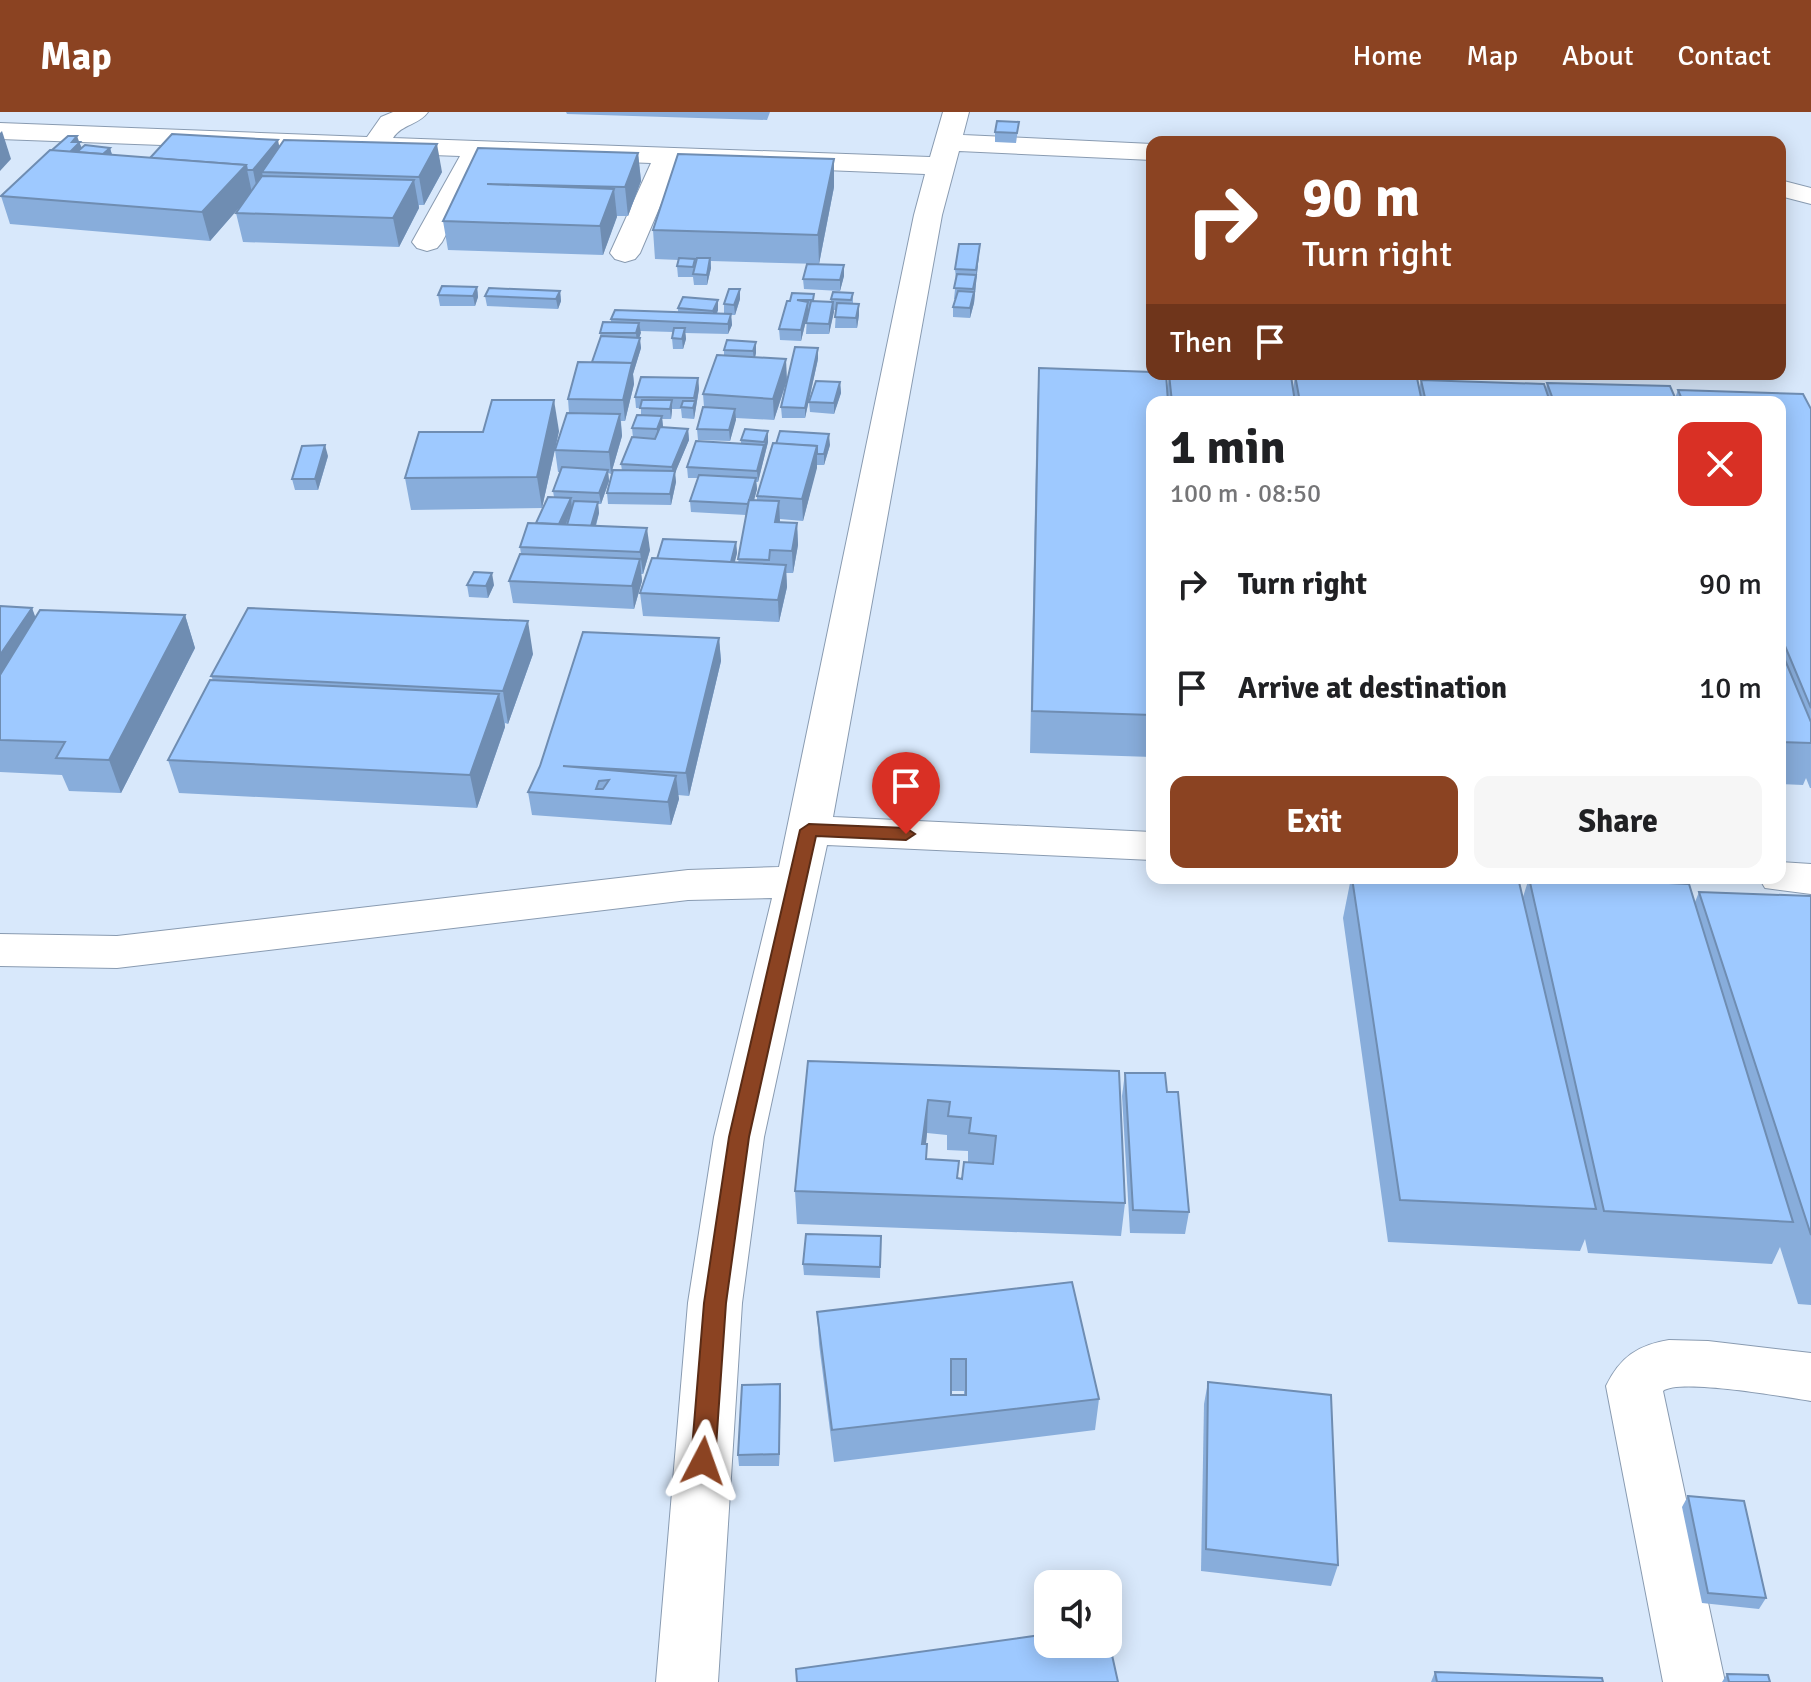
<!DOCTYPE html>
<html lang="en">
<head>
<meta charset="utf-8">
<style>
	body { margin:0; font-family:Signika,sans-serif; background:#f6f6f6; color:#202124; height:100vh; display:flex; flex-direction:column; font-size:30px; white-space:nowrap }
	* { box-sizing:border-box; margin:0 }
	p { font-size:26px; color:#757577 }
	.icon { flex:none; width:44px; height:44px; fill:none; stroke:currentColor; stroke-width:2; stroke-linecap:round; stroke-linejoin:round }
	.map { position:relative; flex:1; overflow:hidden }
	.panel { position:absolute; left:1146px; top:284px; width:640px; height:488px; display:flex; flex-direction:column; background:#fff; border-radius:16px; box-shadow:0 4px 20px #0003 }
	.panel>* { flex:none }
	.banner { position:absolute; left:1146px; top:24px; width:640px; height:244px; border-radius:16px; box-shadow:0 4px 20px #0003; background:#8b4322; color:#fff; overflow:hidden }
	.controls { position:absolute; left:1034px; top:1458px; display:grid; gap:16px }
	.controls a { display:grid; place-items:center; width:88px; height:88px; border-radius:16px; background:#fff; box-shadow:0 4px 20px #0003; font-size:40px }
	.pin { position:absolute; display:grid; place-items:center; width:68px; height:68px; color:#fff; margin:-82px -34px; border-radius:50% 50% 50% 0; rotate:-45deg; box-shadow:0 0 8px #0007 }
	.pin .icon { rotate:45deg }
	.me { position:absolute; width:88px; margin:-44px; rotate:4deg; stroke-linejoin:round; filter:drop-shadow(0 0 6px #0008) }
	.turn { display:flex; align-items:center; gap:28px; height:168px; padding:0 24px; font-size:36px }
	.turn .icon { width:104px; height:104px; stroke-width:2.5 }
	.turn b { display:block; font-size:56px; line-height:68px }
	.then { display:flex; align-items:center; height:76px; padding:0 24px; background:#0003; gap:16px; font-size:30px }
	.round { display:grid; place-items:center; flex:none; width:84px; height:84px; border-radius:16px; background:#f6f6f6 }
	.headline { display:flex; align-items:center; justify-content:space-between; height:136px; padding:0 24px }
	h1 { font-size:48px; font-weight:800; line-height:60px }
	.primary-button { display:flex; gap:16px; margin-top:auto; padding:16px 24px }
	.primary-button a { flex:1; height:92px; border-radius:16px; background:#8b4322; color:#fff; font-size:32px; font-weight:800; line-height:92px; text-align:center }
	.primary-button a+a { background:#f6f6f6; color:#202124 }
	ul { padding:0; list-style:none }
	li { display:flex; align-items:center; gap:24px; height:104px; padding:0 24px }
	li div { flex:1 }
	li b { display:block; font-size:30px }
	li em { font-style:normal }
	header { display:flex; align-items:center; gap:48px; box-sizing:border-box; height:112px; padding:0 40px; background:#8b4322; color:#fff }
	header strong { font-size:38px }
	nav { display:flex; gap:44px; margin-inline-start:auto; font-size:28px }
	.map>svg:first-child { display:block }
</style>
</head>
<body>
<header>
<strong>Map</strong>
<nav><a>Home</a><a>Map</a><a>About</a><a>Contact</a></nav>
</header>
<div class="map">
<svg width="1811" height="1570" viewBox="0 0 1811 1570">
	<rect width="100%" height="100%" fill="#d8e8fb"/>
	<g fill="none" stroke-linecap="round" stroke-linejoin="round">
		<g stroke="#899bb1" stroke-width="2">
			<g id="minor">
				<path d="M 393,0 L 428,0 C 419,13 402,12 393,26 L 930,45 L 943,0 L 969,0 L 963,23 L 1152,32 L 1152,48 L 959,39 L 942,103 L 833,705 L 1152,720 L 1152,748 L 827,733 L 764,1025 L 742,1191 L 718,1570 L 656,1570 L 688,1191 L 714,1025 L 772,786 L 688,788 L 117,856 L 0,854 L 0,822 L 117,824 L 688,758 L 779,755 L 914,103 L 925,62 L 678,52 L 640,141 L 635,147 L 625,150 L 615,147 L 610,141 L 651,51 L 487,45 L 442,130 L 437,136 L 427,139 L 417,136 L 412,130 L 460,44 L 0,27 L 0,11 L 367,25 L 381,5 Z"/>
				<polygon points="1780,68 1811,76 1811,92 1780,84"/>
				<polygon points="1780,750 1811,752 1811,782 1765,776 1759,766 1780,766"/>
				<path d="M 1669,1228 L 1708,1229 L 1811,1241 L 1811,1289 C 1785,1285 1679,1266 1663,1279 L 1725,1570 L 1663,1570 L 1606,1274 C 1620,1245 1638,1233 1669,1228 Z"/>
			</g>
		</g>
		<use href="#minor" fill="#fff" fill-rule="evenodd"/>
	</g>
	<g fill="#88addb" fill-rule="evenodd">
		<polygon points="566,0 770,0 767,8 567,2"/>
		<polygon points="1019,10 1016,31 995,30 995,20"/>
		<polygon points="79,30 82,36 110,36 112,43 150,46 279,35 442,60 424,93 419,93 419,96 399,135 243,130 236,101 243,91 210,129 10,112 1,84"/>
		<polygon points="638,41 641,69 628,104 617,104 603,143 448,138 443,109"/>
		<polygon points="834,75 819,152 711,149 711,156 707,173 694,173 693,165 678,165 677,154 679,148 655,147 653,118"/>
		<polygon points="980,132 974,191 970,206 953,205 953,195 955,187 954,187 956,168 955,157"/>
		<polygon points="844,153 844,164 840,179 804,177 803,167"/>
		<polygon points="477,175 478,185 475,194 440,194 438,183"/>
		<polygon points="560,179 561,189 558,197 487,194 485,184"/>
		<polygon points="853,181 853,192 859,192 859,203 857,216 835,216 836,198 834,198 829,222 806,222 807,205 801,229 780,228 779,217 790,189 814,182 814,189 831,189 831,187"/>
		<polygon points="740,187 735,203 731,203 732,213 728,222 685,221 686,227 683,237 673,237 672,226 673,220 640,219 639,226 641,236 633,262 634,272 625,309 621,309 622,324 611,362 608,361 609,369 601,392 598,392 599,401 596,414 650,438 643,462 641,462 642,469 634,497 513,491 509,469 521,442 520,435 554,385 553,379 560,360 558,360 555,338 569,301 568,287 592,250 601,226 600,221 611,210 611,207 678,200 678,196 718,198 717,202 724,202 724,192"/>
		<polygon points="756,230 756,241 755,245 787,268 774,308 736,306 730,329 698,328 697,317 704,295 703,282 724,244 724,238"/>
		<polygon points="818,247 805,306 782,306 781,295"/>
		<polygon points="1039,256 1152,260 1152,262 1166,262 1167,281 1169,262 1208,262 1291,264 1293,279 1295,263 1417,266 1419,277 1421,268 1544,272 1546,278 1547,271 1670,274 1675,286 1678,278 1803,282 1811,297 1811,676 1810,676 1806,666 1803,673 1780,672 1780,290 1152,290 1152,645 1030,641 1037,295"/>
		<polygon points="698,266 699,277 694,307 682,306 681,297 672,297 671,307 662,307 663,315 688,317 689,328 675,361 676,370 671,393 608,392 607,381 622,359 621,352 633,326 632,316 641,303 641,296 636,296 635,285"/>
		<polygon points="840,270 841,281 834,302 810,300 809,290"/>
		<polygon points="559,319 542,396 411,398 405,366 483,320"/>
		<polygon points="768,319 768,330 758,370 756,370 757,377 754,388 757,388 757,384 830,333 824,353 817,353 803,409 780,407 780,410 797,411 798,433 793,461 786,461 787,475 779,510 643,504 640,481 657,447 736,430 737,441 734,450 738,451 746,403 691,400 690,389 698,366 688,366 687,355 741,332 741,328"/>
		<polygon points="328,344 318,378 295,378 292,367"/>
		<polygon points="467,473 494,473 488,486 469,485"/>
		<polygon points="0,494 32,496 35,506 185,503 195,536 121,681 69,679 62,663 0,660"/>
		<polygon points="719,526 721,549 689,684 678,683 679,687 671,713 532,703 528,680"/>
		<polygon points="533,542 508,612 505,611 505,615 477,696 179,681 168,648 213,568 211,564"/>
		<polygon points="1351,766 1421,766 1523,785 1529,766 1567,766 1695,790 1699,780 1811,784 1811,1193 1798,1192 1780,1135 1772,1152 1588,1141 1585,1127 1580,1139 1388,1130 1343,806"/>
		<path d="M 808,949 L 1119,959 L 1125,1091 L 1121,1124 L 797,1112 L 795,1079 ZM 927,1021 L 947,1023 L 947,1038 L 968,1039 L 968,1050 L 962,1067 L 958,1067 L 927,1047 L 926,1032 Z"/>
		<polygon points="1125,961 1167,980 1189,1100 1185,1122 1130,1121 1122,984"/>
		<polygon points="881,1124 880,1166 804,1163 803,1152"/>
		<path d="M 817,1200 L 1099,1287 L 1095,1318 L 834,1350 L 819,1232 ZM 951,1279 L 964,1279 L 964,1283 L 951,1283 Z"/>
		<polygon points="1208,1270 1338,1453 1331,1474 1201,1459 1204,1292"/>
		<polygon points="780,1272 779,1354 739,1354 738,1343"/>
		<polygon points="1688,1384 1766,1486 1759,1497 1702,1491 1682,1395"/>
		<polygon points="1435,1560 1603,1570 1431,1570"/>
		<polygon points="1727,1562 1770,1570 1722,1570"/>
	</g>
	<g fill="#6f8db2">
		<polygon points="2,19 11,47 0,59 0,21"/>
		<polygon points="77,24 83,40 67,56 72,30"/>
		<polygon points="278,28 282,48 262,60 264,70 257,78 253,58"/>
		<polygon points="437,32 442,60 424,93 419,65"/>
		<polygon points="110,36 113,46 91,53"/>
		<polygon points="638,41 641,69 628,104 625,75"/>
		<polygon points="834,47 834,75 819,152 818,123"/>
		<polygon points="246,53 252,81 210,129 202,100"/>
		<polygon points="414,68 419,96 399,135 393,106"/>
		<polygon points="614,77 617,105 603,143 600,114"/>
		<polygon points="980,132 974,191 970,206 970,196 973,185"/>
		<polygon points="710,146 711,156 707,173 707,163"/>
		<polygon points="844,153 844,164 840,179 840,168"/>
		<polygon points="477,175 478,185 475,194 473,184"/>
		<polygon points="740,177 740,187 735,203 734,193"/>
		<polygon points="560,179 561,189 558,197 556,187"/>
		<polygon points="718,188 718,198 713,209 713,199"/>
		<polygon points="808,190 808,200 801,229 801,218"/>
		<polygon points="833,190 834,200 829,222 829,212"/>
		<polygon points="859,192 859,203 857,216 856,206"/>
		<polygon points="731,202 732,213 728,222 728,212"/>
		<polygon points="639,211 641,221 637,232 636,221"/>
		<polygon points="685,216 686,227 683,237 682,227"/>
		<polygon points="640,226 641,236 633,262 634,272 625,309 623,288 630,255"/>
		<polygon points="756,230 756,241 754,250 753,239"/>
		<polygon points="818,236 818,247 805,306 805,296"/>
		<polygon points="786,247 787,268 774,308 773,287"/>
		<polygon points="698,266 699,277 694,307 693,296"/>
		<polygon points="840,270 841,281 834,302 834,291"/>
		<polygon points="554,288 559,319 542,396 537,365"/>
		<polygon points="672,288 672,299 671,307 670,297"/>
		<polygon points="735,297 736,308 730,329 729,318"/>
		<polygon points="620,302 622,324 611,362 609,340"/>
		<polygon points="662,304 663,315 658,328 657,317"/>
		<polygon points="688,317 689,328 675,361 676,370 671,393 670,382 673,367 672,355"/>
		<polygon points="768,319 768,330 758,370 757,359"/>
		<polygon points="829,322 830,333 824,353 824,342"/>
		<polygon points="325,333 328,344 318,378 315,367"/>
		<polygon points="817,334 817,356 803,409 802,387"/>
		<polygon points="608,358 609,369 601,392 599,381"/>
		<polygon points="756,366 757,377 750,403 749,392"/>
		<polygon points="571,386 572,397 558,431 556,420"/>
		<polygon points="779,389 780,411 775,410"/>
		<polygon points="598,390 599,401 591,430 590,419"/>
		<polygon points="797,411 798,433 793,461 792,439"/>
		<polygon points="647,416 650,438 643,462 640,440"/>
		<polygon points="736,430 737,441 731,467 730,456"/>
		<polygon points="640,447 642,469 634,497 632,474"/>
		<polygon points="786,453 787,475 779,510 778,488"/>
		<polygon points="492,461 494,473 488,486 486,474"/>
		<polygon points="32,496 44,528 0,595 0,543"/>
		<polygon points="185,503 195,536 121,681 109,648"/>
		<polygon points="528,509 533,542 508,612 503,579"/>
		<polygon points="719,526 721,549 689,684 686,661"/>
		<polygon points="499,582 505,615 477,696 470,663"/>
		<polygon points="676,664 679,687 671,713 668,690"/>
		<polygon points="928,988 927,1021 922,1065 922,1032"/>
		<polygon points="780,1272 781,1283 779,1354 779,1342"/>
	</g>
	<g fill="#9ec9ff" stroke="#6f8db2" stroke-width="2" fill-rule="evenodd">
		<polygon points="997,9 1019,10 1017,21 995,20"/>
		<polygon points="172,22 278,28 253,58 247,58 246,53 150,46"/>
		<polygon points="68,24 77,24 72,30 80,30 70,40 51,39"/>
		<polygon points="284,28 437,32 419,65 262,60"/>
		<polygon points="85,33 110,36 103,42 77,40"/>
		<polygon points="478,36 638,41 625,75 487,72 614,77 600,114 443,109"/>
		<polygon points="50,38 246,53 202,100 1,84"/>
		<polygon points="678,42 834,47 818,123 653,118"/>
		<polygon points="262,64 414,68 393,106 236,101"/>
		<polygon points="959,132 980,132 976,158 955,157"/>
		<polygon points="679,146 695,147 693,155 677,154"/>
		<polygon points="697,146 710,146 707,163 693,162"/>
		<polygon points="807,152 844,153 840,168 803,167"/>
		<polygon points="957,162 976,163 973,177 954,176"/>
		<polygon points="442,174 477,175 473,184 438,183"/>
		<polygon points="489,176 560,179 556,187 485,184"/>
		<polygon points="729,177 740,177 734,193 724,192"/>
		<polygon points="958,179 974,180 970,196 953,195"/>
		<polygon points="833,180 853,181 851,188 831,187"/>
		<polygon points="792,181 814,182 813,188 797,188 808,190 801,218 779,217 787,189 790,189"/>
		<polygon points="683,185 718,188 713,199 678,196"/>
		<polygon points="811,189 833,190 829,212 806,211"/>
		<polygon points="837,191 859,192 856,206 835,205"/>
		<polygon points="615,198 731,202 728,212 611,207"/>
		<polygon points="603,210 639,211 636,221 600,221"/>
		<polygon points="674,216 685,216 682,227 672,226"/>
		<polygon points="601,224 640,226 632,251 592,250"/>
		<polygon points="727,228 756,230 753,239 724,238"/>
		<polygon points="795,235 818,236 805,296 781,295"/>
		<polygon points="717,243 786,247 773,287 703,282"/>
		<polygon points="578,250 632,251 623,288 568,287"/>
		<polygon points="1039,256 1152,260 1152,262 1166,262 1168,290 1152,290 1152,603 1032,599"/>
		<polygon points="1169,262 1291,264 1295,290 1172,290"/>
		<polygon points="1295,263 1417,266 1422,290 1300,290"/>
		<polygon points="641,265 698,266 694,286 635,285"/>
		<polygon points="1421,268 1544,272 1550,290 1426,290"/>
		<polygon points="816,269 840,270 834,291 809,290"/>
		<polygon points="1547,271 1670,274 1677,290 1554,290"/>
		<polygon points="1678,278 1803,282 1811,297 1811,596 1780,522 1780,290 1683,290"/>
		<polygon points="492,288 554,288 537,365 405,366 419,320 483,320"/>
		<polygon points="642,288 672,288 670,297 640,296"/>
		<polygon points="683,289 695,289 693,296 681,295"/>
		<polygon points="703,295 735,297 729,318 697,317"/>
		<polygon points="567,301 620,302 609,340 555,338"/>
		<polygon points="637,303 662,304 657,317 632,316"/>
		<polygon points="660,315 688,317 672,355 621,352 632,325 655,327"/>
		<polygon points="745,317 768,319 764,330 741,328"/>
		<polygon points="780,319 829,322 824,342 817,342 817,334 776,332"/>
		<polygon points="696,329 764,333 757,359 687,355"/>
		<polygon points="773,331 817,334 802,387 757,384"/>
		<polygon points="325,333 315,367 292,367 302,334"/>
		<polygon points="562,355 608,358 599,381 553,379"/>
		<polygon points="613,358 675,359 670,382 607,381"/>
		<polygon points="699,363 756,366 748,392 690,389"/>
		<polygon points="548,385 571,386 559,412 536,411"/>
		<polygon points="749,388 779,389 775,410 797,411 792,439 770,438 769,448 738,447"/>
		<polygon points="574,389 598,390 591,414 567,413"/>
		<polygon points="528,411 647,416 640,440 520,435"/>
		<polygon points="663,427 736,430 731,450 657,447"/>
		<polygon points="520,442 640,447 632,474 509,469"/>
		<polygon points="652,446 786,453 778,488 640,481"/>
		<polygon points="474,460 492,461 486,474 467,473"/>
		<polygon points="0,494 32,496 0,543"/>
		<polygon points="248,496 528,509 503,579 211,564"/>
		<polygon points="40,498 185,503 109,648 56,646 65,630 0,628 0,563"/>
		<path d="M 583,520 L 719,526 L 686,661 L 563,654 L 676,664 L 668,690 L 528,680 L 540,654 ZM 609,668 L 603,677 L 596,677 L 599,669 Z"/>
		<polygon points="1780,536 1811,610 1811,631 1780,630"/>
		<polygon points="210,568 499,582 470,663 168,648"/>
		<polygon points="1352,766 1421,766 1519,770 1596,1097 1400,1088"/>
		<polygon points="1529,766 1567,766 1689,772 1793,1110 1604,1099"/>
		<polygon points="1699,780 1811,784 1811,1123"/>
		<path d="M 808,949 L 1119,959 L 1125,1091 L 795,1079 ZM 928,988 L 950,990 L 948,1004 L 971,1006 L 969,1021 L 996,1024 L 993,1052 L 964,1050 L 962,1067 L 957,1066 L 959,1049 L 926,1047 L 927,1032 L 922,1032 Z"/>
		<polygon points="1125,961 1165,961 1167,980 1178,980 1189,1100 1133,1098"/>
		<polygon points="806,1122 881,1124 880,1155 803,1152"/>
		<path d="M 1072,1170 L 1099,1287 L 832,1318 L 817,1200 ZM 951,1247 L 966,1247 L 966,1283 L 951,1283 Z"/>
		<polygon points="1208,1270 1331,1283 1338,1453 1206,1437"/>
		<polygon points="780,1272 779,1342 738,1343 742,1273"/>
		<polygon points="1688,1384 1744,1389 1766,1486 1708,1481"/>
		<polygon points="1048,1522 1048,1532 1108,1532 1108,1525 1118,1570 797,1570 796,1557"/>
		<polygon points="1435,1560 1602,1566 1603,1570 1437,1570"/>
		<polygon points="1727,1562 1768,1563 1770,1570 1729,1570"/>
	</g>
	<polygon fill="#8b4322" stroke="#5a2c16" stroke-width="2" points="809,712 906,716 915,722 906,728 816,724 749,1025 726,1191 715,1349 711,1356 703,1360 695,1356 691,1349 704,1191 729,1025 800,718"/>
</svg>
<div class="controls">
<a><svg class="icon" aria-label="sound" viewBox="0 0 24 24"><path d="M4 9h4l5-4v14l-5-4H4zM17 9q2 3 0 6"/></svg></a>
</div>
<div class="pin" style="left:906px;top:722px;background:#d93025"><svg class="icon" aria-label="arrive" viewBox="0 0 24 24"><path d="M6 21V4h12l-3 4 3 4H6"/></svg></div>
<svg class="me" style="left:703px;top:1349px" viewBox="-20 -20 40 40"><path d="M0-17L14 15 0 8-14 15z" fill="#8b4322" stroke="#fff" stroke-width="4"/></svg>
<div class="banner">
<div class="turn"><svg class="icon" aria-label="right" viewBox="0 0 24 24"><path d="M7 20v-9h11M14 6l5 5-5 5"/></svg><div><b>90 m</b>Turn right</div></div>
<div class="then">Then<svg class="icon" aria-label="arrive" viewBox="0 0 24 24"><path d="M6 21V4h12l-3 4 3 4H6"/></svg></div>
</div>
<section class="panel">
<div class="headline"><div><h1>1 min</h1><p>100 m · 08:50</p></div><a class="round" style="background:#d93025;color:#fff"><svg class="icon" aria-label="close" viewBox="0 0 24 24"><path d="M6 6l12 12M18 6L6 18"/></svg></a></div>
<ul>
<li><svg class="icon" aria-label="right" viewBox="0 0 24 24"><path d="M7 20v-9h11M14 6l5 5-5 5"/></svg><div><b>Turn right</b></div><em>90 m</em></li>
<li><svg class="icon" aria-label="arrive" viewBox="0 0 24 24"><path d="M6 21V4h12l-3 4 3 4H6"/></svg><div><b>Arrive at destination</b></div><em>10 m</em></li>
</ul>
<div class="primary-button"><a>Exit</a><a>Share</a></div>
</section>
</div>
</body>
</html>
